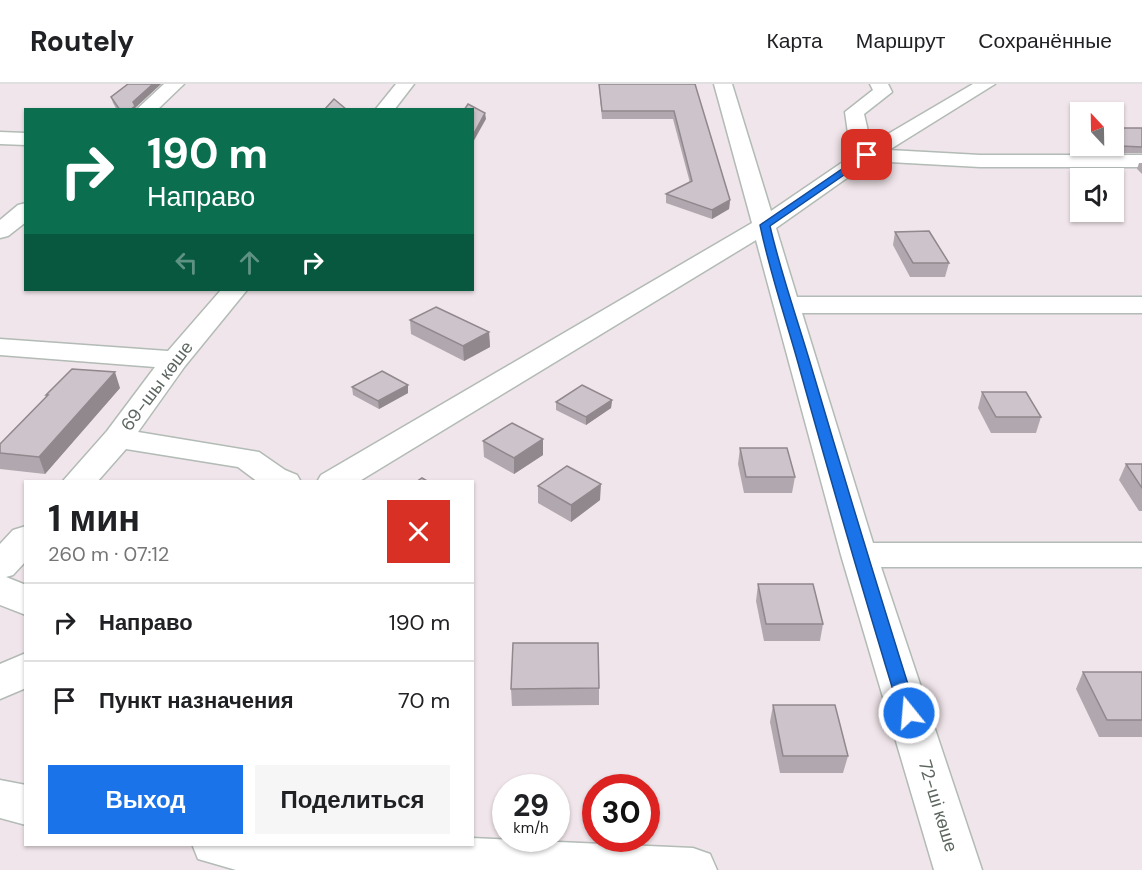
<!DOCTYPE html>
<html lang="ru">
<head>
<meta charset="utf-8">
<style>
	body { margin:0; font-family:"DM Sans",sans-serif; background:#f6f6f6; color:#202124; height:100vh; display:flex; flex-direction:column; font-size:22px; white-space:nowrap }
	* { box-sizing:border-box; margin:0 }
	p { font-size:20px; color:#757577 }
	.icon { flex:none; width:33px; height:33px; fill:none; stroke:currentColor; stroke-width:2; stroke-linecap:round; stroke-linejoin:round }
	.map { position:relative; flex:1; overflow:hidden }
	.details { position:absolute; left:24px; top:396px; width:450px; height:366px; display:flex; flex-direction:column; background:#fff; border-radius:0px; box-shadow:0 2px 4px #0004 }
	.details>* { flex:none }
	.banner { position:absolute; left:24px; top:24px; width:450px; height:183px; border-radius:0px; box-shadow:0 2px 4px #0004; background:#0b6e4f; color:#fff; overflow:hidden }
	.needle { width:39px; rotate:338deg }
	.buttons { position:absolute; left:1070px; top:18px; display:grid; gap:12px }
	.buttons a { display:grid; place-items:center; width:54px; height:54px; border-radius:0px; background:#fff; box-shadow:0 2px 4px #0004; font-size:30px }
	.speed { position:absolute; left:492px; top:690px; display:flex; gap:12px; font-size:30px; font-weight:700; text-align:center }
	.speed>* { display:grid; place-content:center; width:78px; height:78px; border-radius:50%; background:#fff; box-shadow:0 2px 4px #0004; line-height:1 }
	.speed small { font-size:15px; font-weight:400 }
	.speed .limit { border:9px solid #d22; background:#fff; color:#111 }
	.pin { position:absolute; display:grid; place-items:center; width:51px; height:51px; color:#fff; margin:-26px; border-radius:12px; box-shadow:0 3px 9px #0006 }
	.me { position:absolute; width:66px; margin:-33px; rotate:343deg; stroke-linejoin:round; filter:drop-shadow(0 0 4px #0008) }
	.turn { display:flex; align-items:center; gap:21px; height:126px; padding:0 24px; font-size:27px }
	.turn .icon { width:78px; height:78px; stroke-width:2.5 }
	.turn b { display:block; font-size:42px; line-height:51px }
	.lanes { display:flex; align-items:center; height:57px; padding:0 24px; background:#0003; justify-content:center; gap:30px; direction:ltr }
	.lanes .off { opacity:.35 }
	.round { display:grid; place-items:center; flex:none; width:63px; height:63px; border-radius:0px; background:#f6f6f6 }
	.headline { display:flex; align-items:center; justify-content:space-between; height:102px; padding:0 24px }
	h1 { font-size:36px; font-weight:700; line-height:45px }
	.cta { display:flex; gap:12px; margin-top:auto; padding:12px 24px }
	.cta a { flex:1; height:69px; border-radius:0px; background:#1a73e8; color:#fff; font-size:24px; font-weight:700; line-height:69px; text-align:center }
	.cta a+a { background:#f6f6f6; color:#202124 }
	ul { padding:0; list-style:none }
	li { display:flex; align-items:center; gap:18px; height:78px; padding:0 24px; border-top:2px solid #e0e0e0 }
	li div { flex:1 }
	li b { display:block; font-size:22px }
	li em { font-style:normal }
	header { display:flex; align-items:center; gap:36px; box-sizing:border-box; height:84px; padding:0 30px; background:#fff; border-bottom:2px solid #e0e0e0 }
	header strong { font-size:28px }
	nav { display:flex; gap:33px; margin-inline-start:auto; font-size:21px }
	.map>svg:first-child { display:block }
</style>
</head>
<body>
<header>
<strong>Routely</strong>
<nav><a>Карта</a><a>Маршрут</a><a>Сохранённые</a></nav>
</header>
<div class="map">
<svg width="1142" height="786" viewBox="0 0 1142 786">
	<rect width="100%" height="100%" fill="#f0e5ea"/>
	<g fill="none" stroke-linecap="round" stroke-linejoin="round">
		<g stroke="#b2bbb5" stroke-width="3">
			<g id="minor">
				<polygon points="164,0 184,0 157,26 136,26"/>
				<polygon points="396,0 414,0 394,26 375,26"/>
				<polygon points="714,0 732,0 771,127 856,69 849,56 845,28 873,6 870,0 888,0 892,8 864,30 871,60 973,0 995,0 889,66 980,71 1142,71 1142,83 980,83 871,77 776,144 797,213 1142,213 1142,229 802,229 873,459 1142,459 1142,483 881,483 982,786 934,786 841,471 756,156 358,398 317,398 321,391 752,139"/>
				<polygon points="0,48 26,49 26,61 0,60"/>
				<polygon points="26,119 26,138 8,152 0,154 0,136 18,121"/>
				<polygon points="221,206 247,206 185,282 138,348 259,368 285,386 297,391 301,398 258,398 238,383 126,365 97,398 62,398 107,347 155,283 0,271 0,255 168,267"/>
				<polygon points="26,442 26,477 13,491 6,493 26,501 26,531 0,521 0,460 13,446"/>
				<polygon points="26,569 26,604 0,615 0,580"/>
				<polygon points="0,696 26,701 26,741 0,734"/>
				<polygon points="472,754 693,764 710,770 717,786 236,786 198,775 192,760 472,760"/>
			</g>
		</g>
		<use href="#minor" fill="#fff" fill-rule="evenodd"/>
	</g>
	<g fill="#b0a8ae">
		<polygon points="128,0 161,0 135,24 135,26 117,26 113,19 111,13"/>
		<polygon points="599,0 695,0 730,116 729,125 712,135 666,119 666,110 690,99 673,35 602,35"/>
		<polygon points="1113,44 1142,44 1142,69 1119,69 1111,62 1113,62"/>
		<polygon points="1139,79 1142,79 1142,90 1137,85"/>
		<polygon points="895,148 949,179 945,193 910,193 893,161"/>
		<polygon points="410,236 489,248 490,263 464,277 411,250"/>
		<polygon points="352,303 408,309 379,325 353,311"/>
		<polygon points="120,304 45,390 0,385 0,360 47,312 46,311"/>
		<polygon points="982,308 1041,333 1036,349 991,349 978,324"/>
		<polygon points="612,316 611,324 586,341 556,326 556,318"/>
		<polygon points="543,355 543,371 514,390 484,373 483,357"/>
		<polygon points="740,364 795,393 792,409 744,409 738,380"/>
		<polygon points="1126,380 1142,380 1142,427 1139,427 1119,396"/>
		<polygon points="538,402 600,416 571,438 538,419"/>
		<polygon points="758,500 823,540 820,557 764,557 756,517"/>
		<polygon points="1083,588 1142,588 1142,653 1099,653 1076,605"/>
		<polygon points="599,604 599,621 512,622 511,605"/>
		<polygon points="773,621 848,672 843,689 780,689 770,638"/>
	</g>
	<g fill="#90888d">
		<polygon points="153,0 161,0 135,24 135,26 130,26 133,18"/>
		<polygon points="485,29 486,35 472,60 472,53"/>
		<polygon points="730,116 729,125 712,135 712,126"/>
		<polygon points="489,248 490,263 464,277 463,262"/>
		<polygon points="115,288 120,304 45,390 39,373"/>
		<polygon points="408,301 408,309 379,325 378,317"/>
		<polygon points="612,316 611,324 586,341 586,333"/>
		<polygon points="543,355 543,371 514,390 514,374"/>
		<polygon points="601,400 600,416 571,438 571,421"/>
	</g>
	<g fill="#cdc3ca" stroke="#90888d" stroke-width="1.5">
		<polygon points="128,0 153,0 133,18 135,22 130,26 120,26 111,13"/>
		<polygon points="599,0 695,0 730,116 712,126 666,110 692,97 674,27 602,27"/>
		<polygon points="334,15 346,25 346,26 324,26"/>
		<polygon points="468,20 485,29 472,53 472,26 464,26"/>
		<polygon points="1113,44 1142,44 1142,63 1121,62 1113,55 1113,51 1117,52 1113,48"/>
		<polygon points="929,147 949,179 913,179 895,148"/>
		<polygon points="436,223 489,248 463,262 410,236"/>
		<polygon points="72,285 115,288 39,373 0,369 0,360 48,311 46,311"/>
		<polygon points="382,287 408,301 378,317 352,303"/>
		<polygon points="582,301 612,316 586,333 556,318"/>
		<polygon points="982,308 1026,308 1041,333 996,333"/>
		<polygon points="512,339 543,355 514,374 483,357"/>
		<polygon points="740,364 787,364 795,393 746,393"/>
		<polygon points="1126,380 1142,380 1142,404"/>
		<polygon points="567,382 601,400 571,421 538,402"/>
		<polygon points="422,394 429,398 416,398"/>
		<polygon points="758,500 813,500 823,540 766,540"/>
		<polygon points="513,559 598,559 599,604 511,605"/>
		<polygon points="1083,588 1142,588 1142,636 1107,636"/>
		<polygon points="773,621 835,621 848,672 783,672"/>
	</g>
	<path fill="#1a73e8" stroke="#114b97" stroke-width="1.5" d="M 867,68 L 871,71 L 870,73 L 770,142 C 781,190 798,237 812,285 C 846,400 881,515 917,629 L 915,634 L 909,636 L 902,634 L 900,629 C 865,515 832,401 800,286 C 787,238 770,190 760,141 Z"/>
	<g text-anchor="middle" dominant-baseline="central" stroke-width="4.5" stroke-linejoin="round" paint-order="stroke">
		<g font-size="18" fill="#5c665f" stroke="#fff">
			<text transform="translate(157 302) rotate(-53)">69-шы көше</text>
			<text transform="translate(938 722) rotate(73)">72-ші көше</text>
		</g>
	</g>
</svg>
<div class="buttons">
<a><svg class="needle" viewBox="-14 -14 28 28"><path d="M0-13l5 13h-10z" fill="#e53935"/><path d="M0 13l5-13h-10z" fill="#757577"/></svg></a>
<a><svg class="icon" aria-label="sound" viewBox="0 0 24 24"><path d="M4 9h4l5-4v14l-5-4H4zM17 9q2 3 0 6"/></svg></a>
</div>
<div class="speed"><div>29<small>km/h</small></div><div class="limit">30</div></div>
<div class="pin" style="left:867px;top:71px;background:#d93025"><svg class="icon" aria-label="arrive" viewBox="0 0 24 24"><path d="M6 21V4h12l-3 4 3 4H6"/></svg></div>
<svg class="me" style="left:909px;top:629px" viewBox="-20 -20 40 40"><circle r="17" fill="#1a73e8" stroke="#fff" stroke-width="3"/><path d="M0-11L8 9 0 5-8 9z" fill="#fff"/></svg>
<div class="banner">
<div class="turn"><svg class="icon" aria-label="right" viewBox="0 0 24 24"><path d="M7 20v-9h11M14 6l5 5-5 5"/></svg><div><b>190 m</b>Направо</div></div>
<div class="lanes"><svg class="icon off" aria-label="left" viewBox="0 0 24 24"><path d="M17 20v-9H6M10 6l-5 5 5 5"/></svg><svg class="icon off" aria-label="ahead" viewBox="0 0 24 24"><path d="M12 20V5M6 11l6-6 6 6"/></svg><svg class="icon" aria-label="right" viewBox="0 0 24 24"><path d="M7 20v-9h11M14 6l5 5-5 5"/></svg></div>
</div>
<section class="details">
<div class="headline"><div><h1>1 мин</h1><p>260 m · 07:12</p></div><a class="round" style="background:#d93025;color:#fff"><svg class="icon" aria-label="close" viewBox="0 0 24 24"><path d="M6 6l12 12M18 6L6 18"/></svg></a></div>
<ul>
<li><svg class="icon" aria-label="right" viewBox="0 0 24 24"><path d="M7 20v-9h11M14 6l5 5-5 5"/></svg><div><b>Направо</b></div><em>190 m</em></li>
<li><svg class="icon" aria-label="arrive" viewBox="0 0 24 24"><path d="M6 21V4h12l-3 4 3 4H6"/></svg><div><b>Пункт назначения</b></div><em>70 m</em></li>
</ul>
<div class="cta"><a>Выход</a><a>Поделиться</a></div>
</section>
</div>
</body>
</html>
